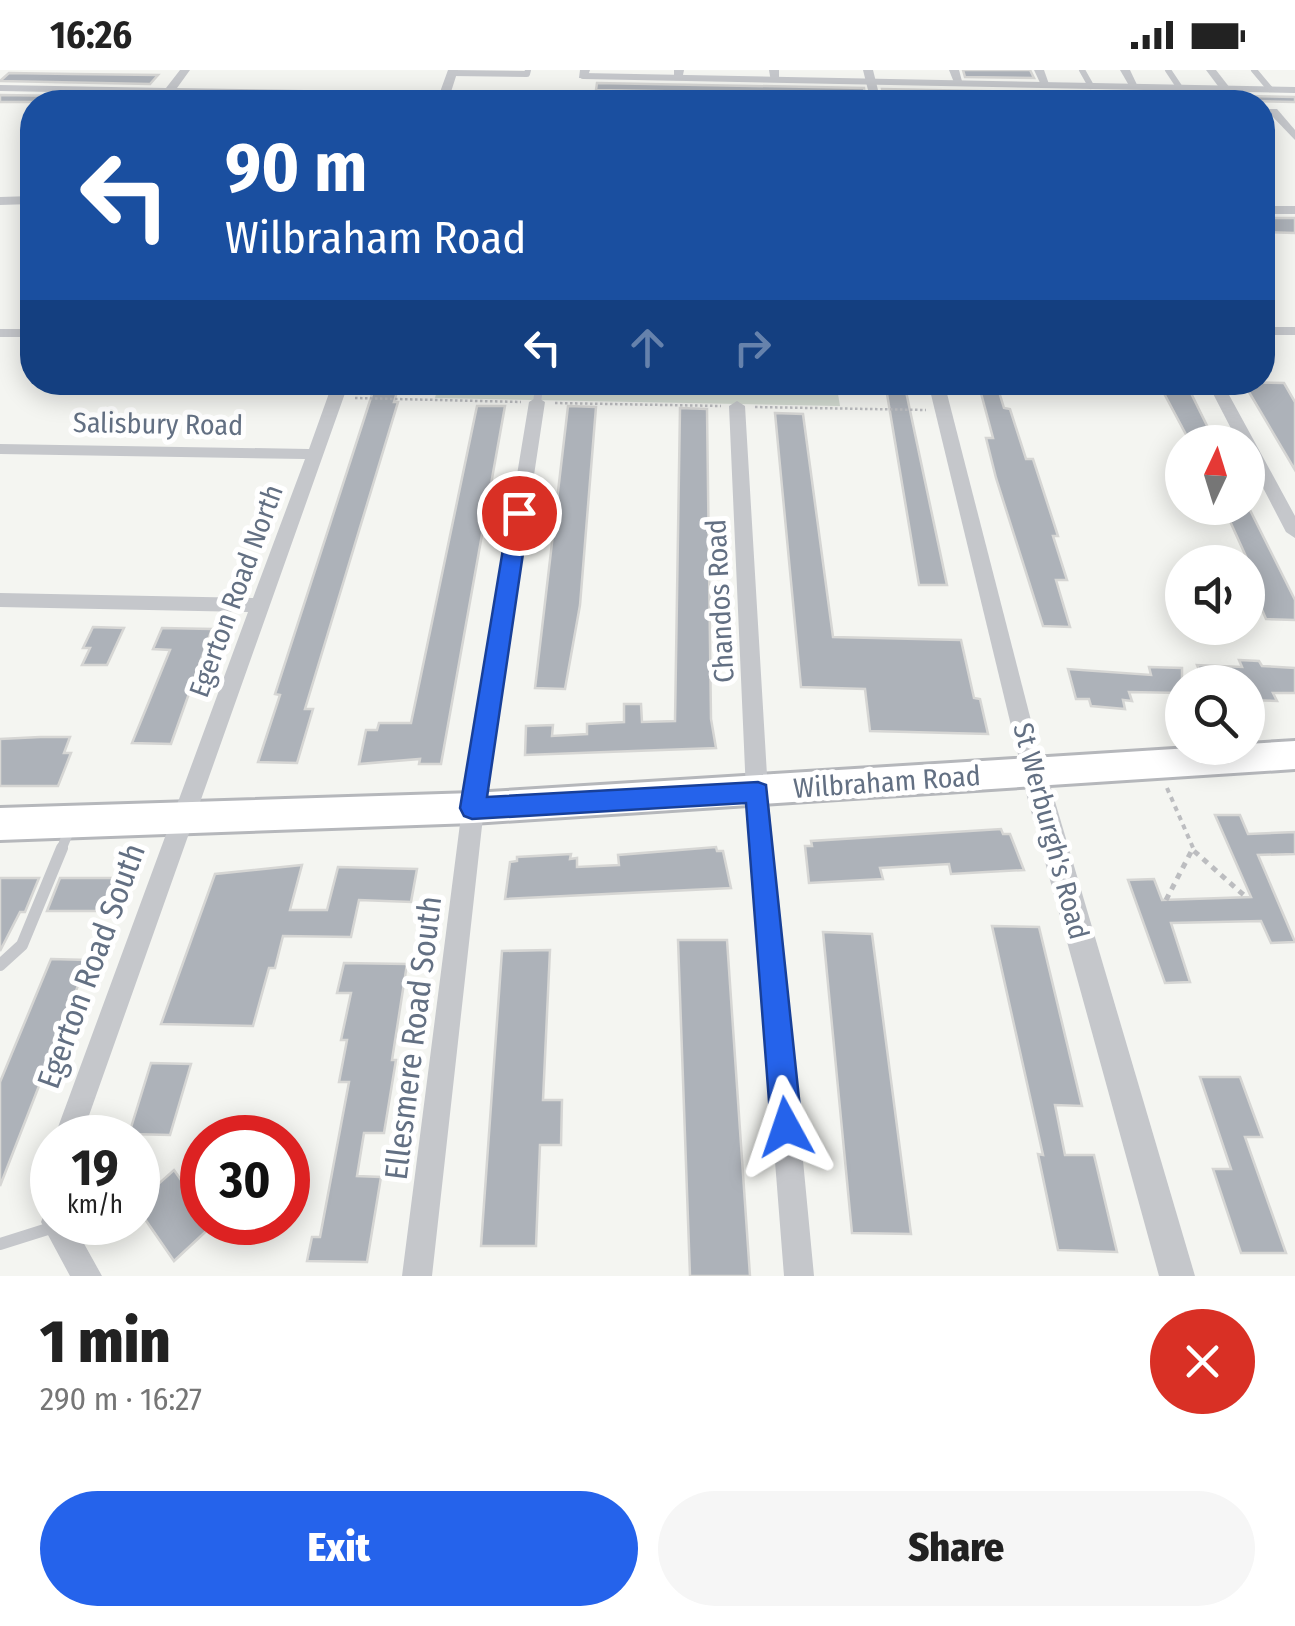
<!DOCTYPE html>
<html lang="en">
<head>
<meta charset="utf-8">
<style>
	body { margin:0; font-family:"Fira Sans Condensed",sans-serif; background:#f6f6f6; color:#222; height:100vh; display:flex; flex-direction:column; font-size:38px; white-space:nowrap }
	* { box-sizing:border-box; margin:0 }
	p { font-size:32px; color:#767676 }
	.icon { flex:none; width:55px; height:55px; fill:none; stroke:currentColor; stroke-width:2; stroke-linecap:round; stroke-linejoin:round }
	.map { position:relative; height:1206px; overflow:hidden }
	.sheet { display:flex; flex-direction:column; background:#fff; flex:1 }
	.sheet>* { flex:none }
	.hud { position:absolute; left:20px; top:20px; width:1255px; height:305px; border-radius:40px; box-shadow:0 5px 25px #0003; background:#1a4fa0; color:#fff; overflow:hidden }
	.needle { width:65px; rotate:4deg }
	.buttons { position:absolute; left:1165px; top:355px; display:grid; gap:20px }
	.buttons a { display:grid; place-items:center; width:100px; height:100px; border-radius:50%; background:#fff; box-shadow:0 5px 25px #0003; font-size:50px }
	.speed { position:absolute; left:30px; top:1045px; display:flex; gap:20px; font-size:50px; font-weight:700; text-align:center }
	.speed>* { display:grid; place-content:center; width:130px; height:130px; border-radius:50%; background:#fff; box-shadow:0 5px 25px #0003; line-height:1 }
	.speed small { font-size:25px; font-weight:400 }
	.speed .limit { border:15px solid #d22; background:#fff; color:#111 }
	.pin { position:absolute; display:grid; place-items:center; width:85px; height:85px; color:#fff; margin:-42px; border:5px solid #fff; border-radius:50%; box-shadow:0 2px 10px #0007 }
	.me { position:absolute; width:110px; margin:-55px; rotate:355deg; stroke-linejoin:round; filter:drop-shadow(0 0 8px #0008) }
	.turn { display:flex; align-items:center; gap:35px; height:210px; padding:0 40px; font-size:45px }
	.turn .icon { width:130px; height:130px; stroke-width:2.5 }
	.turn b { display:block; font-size:70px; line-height:85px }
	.lanes { display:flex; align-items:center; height:95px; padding:0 40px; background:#0003; justify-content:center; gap:50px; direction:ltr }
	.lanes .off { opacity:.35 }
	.round { display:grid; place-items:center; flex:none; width:105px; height:105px; border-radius:52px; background:#f6f6f6 }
	.summary { display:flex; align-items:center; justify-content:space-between; height:170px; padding:0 40px }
	h1 { font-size:60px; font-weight:800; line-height:75px }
	.action { display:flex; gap:20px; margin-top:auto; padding:20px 40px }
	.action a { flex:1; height:115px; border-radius:60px; background:#2563eb; color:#fff; font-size:40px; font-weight:800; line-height:115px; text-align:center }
	.action a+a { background:#f6f6f6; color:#222 }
	.status { display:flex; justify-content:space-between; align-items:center; height:70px; padding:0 50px; background:#fff; direction:ltr }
	.status svg { height:28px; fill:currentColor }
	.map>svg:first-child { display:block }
</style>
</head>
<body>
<div class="status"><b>16:26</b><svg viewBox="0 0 49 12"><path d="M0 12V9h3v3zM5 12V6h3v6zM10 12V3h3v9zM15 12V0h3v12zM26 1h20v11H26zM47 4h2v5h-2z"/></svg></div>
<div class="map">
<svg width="1295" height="1206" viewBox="0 0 1295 1206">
	<rect width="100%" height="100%" fill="#f4f5f1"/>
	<polygon fill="#d4dcd2" points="439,312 836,312 840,336 435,328"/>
	<g fill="#adb2b9" stroke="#d6d6d4" stroke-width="2.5">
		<polygon points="963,0 1030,0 1034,8 965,7"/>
		<polygon points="9,3 72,4 158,5 150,14 0,11"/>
		<polygon points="597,13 864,18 865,25 596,20"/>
		<polygon points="882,19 1295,27 1295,32 883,25"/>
		<polygon points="0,25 139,27 135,32 0,32"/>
		<polygon points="1262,148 1295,148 1295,163 1262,162"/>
		<polygon points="376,312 400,312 394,332 398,332 305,639 313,639 297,693 258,692 280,625 275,624"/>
		<polygon points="885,312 904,312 947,515 919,515"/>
		<polygon points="978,312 996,312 1004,338 1010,339 1026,389 1033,389 1058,466 1053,466 1067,510 1056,510 1070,557 1043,556 996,408 986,368 993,368"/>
		<polygon points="1158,312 1186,313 1215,372 1190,372"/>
		<polygon points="1243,312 1284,313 1295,332 1295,400"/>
		<polygon points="477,336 505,336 441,694 419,694 420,689 359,694 366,660 377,660 379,653 411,653"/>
		<polygon points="568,336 596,337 580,535 565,619 535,618"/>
		<polygon points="680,338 707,339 711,649 716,678 525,685 526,656 553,655 552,666 587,664 587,654 624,652 624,634 641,634 642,652 675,651"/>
		<polygon points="775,343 803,344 833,567 961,570 974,628 980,629 988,664 870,661 865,619 801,617"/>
		<polygon points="1248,436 1295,530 1295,550 1266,549 1250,512 1258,513 1224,438 1248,440"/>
		<polygon points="93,557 124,558 107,595 82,595 90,578 83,578"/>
		<polygon points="162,558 212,559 171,674 132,673 170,580 153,579"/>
		<polygon points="1239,590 1259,591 1262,596 1295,598 1295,623 1273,623 1277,631 1248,630 1248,612 1204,612 1197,595 1242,597"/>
		<polygon points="1149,597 1182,598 1182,623 1129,622 1132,631 1123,630 1125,639 1091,636 1089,629 1076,629 1068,599 1151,605"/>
		<polygon points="40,667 70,667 64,683 71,683 58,716 0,716 0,669"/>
		<polygon points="1215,745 1240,745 1248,764 1295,762 1295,784 1258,785 1295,872 1271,873 1261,851 1171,853 1190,912 1165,913 1128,810 1154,809 1162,830 1251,827"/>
		<polygon points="1001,759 1003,764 1010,764 1024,800 951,804 949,794 880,798 883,809 809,813 805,776 812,776 811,771"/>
		<polygon points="716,777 717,781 723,781 731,818 505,829 510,792 517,791 517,787 571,784 570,789 577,788 577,797 619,795 618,785"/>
		<polygon points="302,795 290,840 327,840 338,797 417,799 411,832 359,830 351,867 283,866 275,898 269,898 253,956 161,954 215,804"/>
		<polygon points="0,808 39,808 25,842 20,842 0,881"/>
		<polygon points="60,808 118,808 106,841 47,841"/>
		<polygon points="992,856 1039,857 1082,1036 1055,1035 1065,1085 1094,1085 1117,1182 1058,1180 1038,1084 1043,1085"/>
		<polygon points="823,862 872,864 911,1164 852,1163"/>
		<polygon points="678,870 727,870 750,1206 690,1206"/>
		<polygon points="550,880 543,1030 562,1030 561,1075 540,1075 536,1176 481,1176 502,881"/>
		<polygon points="51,889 88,890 0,1116 0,1012"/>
		<polygon points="344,893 407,894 392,990 396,990 384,1063 364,1063 357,1106 381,1107 367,1192 307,1191 312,1167 320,1167 349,1012 339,1012 347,970 341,970 351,923 337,923"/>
		<polygon points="151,993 191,994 170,1065 129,1064"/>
		<polygon points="1200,1007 1240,1007 1262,1067 1245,1067 1286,1183 1241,1183 1213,1099 1231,1099"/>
		<polygon points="174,1100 202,1140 202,1152 216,1152 174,1191 138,1139 138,1132"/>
	</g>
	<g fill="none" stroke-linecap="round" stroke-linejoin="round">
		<g stroke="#b5b7bb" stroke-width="6">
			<polygon id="trunk" points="1295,671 1295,699 473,753 0,770 0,738 473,723 1190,678 1248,678 1248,674"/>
		</g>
		<g stroke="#bcbdc0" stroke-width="2.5" stroke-dasharray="2.5 2.5" stroke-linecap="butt">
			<polyline points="355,328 521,332"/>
			<polyline points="555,333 721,336"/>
			<polyline points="755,337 926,340"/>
		</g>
		<polyline stroke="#bcbdc0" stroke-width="4" stroke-dasharray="5 5" stroke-linecap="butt" points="1167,718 1194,780"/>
		<g stroke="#bcbdc0" stroke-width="5" stroke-dasharray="6 6" stroke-linecap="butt">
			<polyline points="1194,781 1246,827"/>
			<polyline points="1166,830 1193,778"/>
		</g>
		<g stroke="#c5c7cb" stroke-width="6">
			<polyline points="1082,0 1091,16"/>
			<polyline points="1168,0 1180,18"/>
			<polyline points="1254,0 1270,19"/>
			<polyline points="452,3 527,4 528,0"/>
			<polyline points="583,6 1295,20"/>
		</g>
		<polyline stroke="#c5c7cb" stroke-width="8" points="537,332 540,312"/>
		<polyline stroke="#c5c7cb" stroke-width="10" points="61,780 71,756"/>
		<g stroke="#c5c7cb" stroke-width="12">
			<polyline points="0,895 22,875 62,778"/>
			<polyline points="0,1174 54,1157"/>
		</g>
		<g fill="#c5c7cb" fill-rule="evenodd">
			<polygon points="180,0 190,0 177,18 440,22 448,0 458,0 451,22 816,29 821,32 449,29 447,32 437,32 438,29 172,24 164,30 159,27 161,24 0,21 0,15 166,18"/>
			<polygon points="580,0 590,0 587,8 579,8"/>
			<polygon points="674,0 684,0 682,10 674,10"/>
			<polygon points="769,0 779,0 779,12 771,12"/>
			<polygon points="863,0 873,0 881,32 871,32"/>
			<polygon points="949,0 959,0 963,15 955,15"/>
			<polygon points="1034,0 1044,0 1050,17 1042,17"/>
			<polygon points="1120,0 1130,0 1139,19 1131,19"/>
			<polygon points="1206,0 1216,0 1230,18 1229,20 1221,20"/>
			<polygon points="1269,39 1277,39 1295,60 1295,70 1269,43"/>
			<polygon points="32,126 32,134 0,135 0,127"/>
			<rect x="1262" y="136" width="33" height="8"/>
			<rect x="1262" y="257" width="33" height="8"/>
			<rect x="0" y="259" width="32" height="8"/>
			<polygon points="333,312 349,312 81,1068 54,1068 248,542 0,537 0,523 253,528 305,389 0,384 0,374 309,379"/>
			<polygon points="928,312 944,312 1044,701 1041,707 1033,710 1025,707 1022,701"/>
			<polygon points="1207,312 1222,312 1295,446 1295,468 1286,462 1248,389 1248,372 1238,372"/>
			<polygon points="537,327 545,332 484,738 432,1206 402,1206 462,738 529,332"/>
			<polygon points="737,331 745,336 768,722 814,1206 784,1206 746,722 729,336"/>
			<polygon points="52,1139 52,1152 72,1152 102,1206 70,1206 41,1152 45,1142"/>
		</g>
		<polygon fill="#c5c7cb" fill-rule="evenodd" points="1033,690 1043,693 1046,701 1195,1206 1159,1206 1020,701 1023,693"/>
		<use href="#trunk" fill="#fff" fill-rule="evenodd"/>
	</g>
	<polygon fill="#2563eb" stroke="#184099" stroke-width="2.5" points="519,436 529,443 487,727 758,712 766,715 802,1057 797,1068 786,1073 775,1068 771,1057 746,733 472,749 464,746 460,738 509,443"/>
	<g text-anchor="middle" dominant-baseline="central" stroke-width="10" stroke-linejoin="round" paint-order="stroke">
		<g font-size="28" fill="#637083" stroke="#fff">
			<text transform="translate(158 354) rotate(1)">Salisbury Road</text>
			<text transform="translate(236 521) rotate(-70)">Egerton Road North</text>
			<text transform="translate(720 531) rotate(-93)">Chandos Road</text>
			<text transform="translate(887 712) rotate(-4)">Wilbraham Road</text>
			<text transform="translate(1051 761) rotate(75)">St Werburgh's Road</text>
		</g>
		<g font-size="32" fill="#637083" stroke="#fff">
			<text transform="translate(91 896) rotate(-70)">Egerton Road South</text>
			<text transform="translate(413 968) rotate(-83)">Ellesmere Road South</text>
		</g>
	</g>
</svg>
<div class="buttons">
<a><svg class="needle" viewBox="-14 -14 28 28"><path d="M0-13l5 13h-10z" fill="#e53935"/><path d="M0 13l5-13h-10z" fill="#767676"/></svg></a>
<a><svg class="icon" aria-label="sound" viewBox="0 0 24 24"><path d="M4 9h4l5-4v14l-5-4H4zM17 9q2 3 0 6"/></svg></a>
<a><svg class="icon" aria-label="search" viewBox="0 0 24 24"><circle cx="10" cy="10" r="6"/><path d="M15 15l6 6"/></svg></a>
</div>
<div class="speed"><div>19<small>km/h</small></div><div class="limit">30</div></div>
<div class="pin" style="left:519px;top:443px;background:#d93025"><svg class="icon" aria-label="arrive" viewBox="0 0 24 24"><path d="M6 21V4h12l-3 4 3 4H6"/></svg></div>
<svg class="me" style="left:786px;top:1057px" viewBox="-20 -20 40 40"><path d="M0-17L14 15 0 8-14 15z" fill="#2563eb" stroke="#fff" stroke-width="4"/></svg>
<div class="hud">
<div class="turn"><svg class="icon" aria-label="left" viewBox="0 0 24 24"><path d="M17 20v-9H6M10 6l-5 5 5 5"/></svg><div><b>90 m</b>Wilbraham Road</div></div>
<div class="lanes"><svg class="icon" aria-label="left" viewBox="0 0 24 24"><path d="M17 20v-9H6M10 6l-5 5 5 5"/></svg><svg class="icon off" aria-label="ahead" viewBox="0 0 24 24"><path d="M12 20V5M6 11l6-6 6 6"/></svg><svg class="icon off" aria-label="right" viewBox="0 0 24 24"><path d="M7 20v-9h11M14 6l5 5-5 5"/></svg></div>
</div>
</div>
<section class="sheet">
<div class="summary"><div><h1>1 min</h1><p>290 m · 16:27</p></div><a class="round" style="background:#d93025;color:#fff"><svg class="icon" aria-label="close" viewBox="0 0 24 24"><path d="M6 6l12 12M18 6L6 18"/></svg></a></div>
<div class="action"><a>Exit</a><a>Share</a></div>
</section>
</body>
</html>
